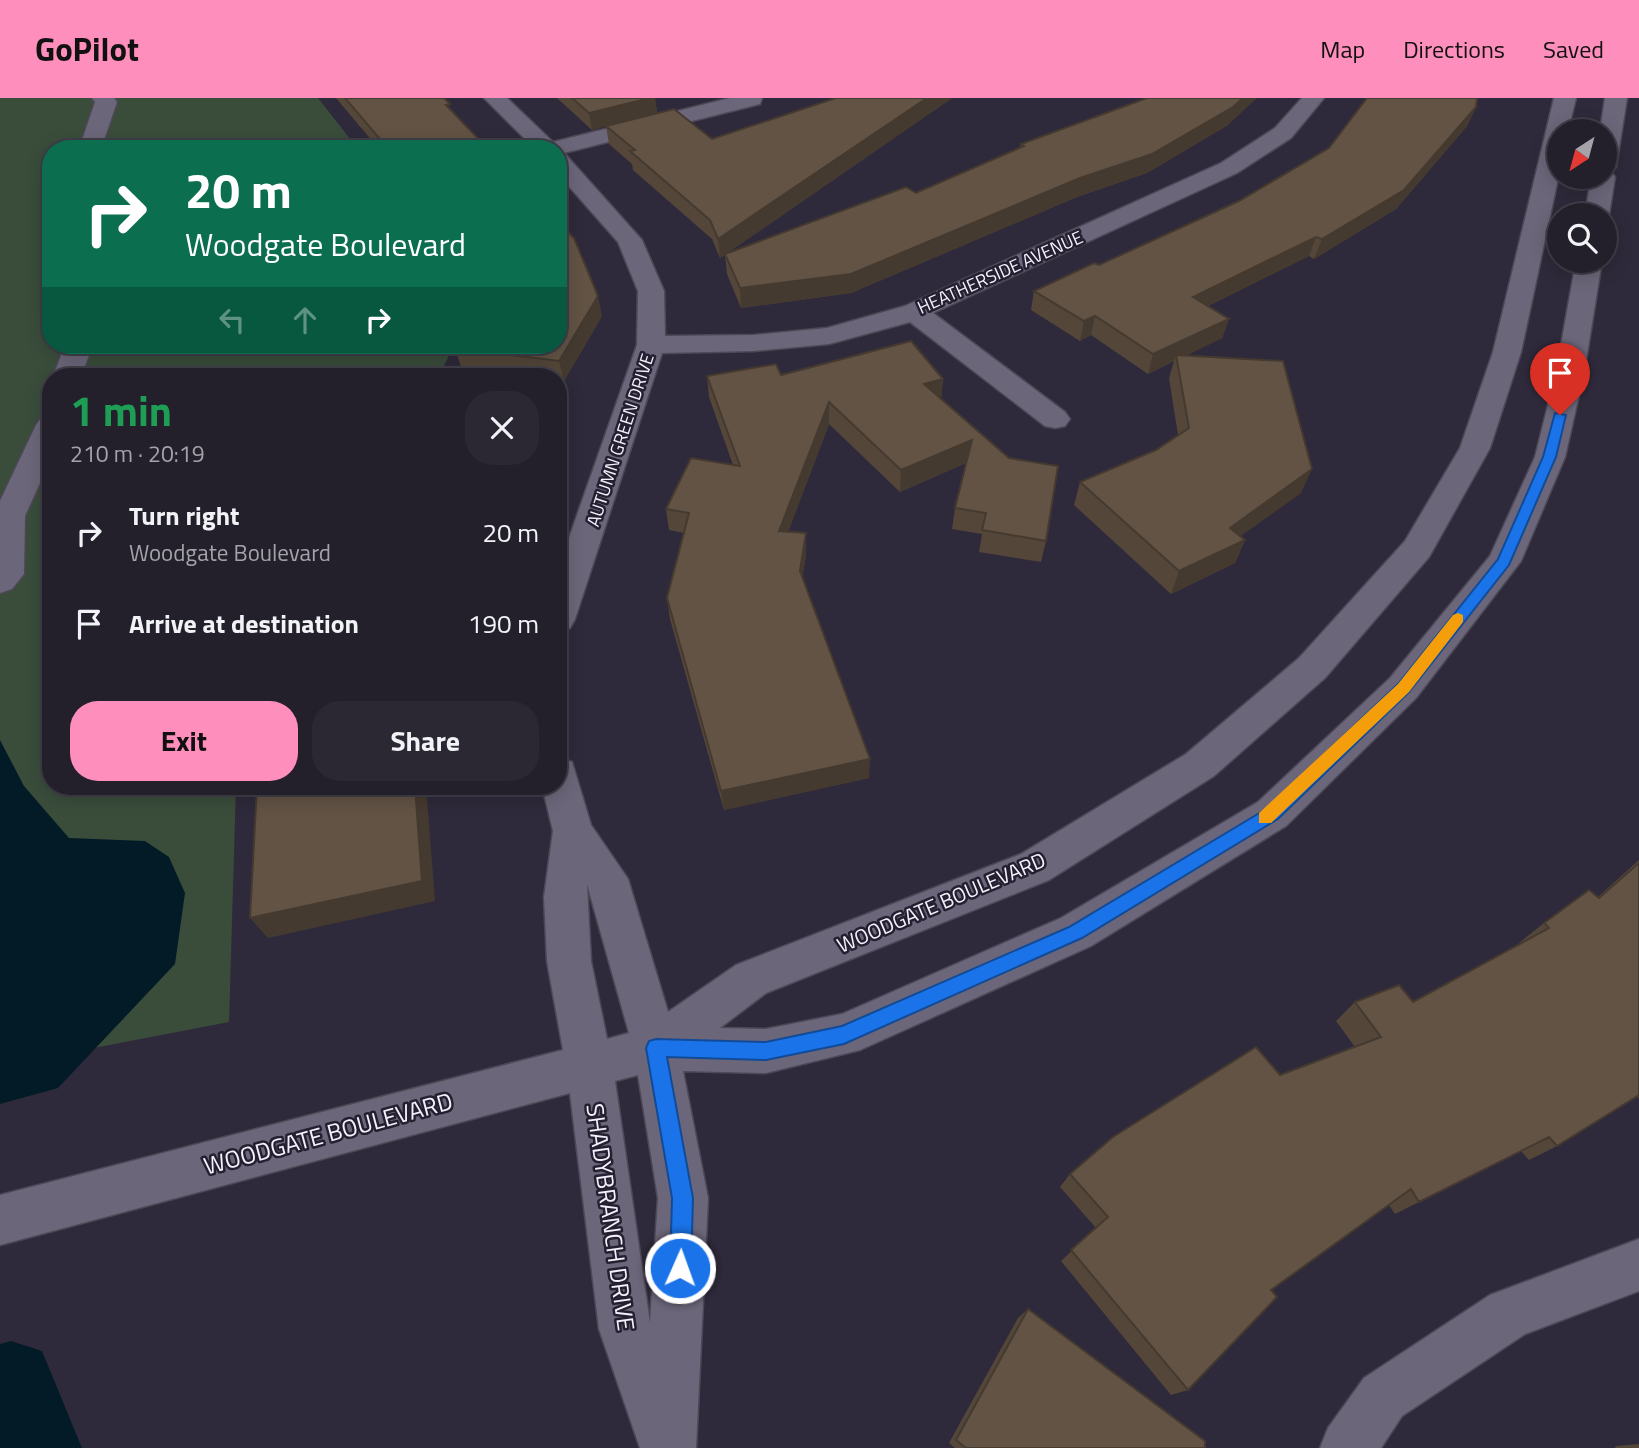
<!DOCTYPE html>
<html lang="en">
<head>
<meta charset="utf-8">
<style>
	body { margin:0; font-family:"Titillium Web",sans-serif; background:#2b2834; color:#f1f3f6; height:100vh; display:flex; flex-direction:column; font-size:26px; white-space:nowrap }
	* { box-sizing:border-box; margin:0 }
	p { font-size:23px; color:#a3a3a9 }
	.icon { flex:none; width:38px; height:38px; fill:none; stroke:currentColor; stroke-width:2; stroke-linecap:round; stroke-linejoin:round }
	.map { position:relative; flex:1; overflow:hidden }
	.sheet { position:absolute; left:42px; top:270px; width:525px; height:427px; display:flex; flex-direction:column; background:#23202c; border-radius:28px; box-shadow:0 4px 18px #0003,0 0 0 2px #403e48 }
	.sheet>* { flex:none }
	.top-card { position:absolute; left:42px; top:42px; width:525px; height:214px; border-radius:28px; box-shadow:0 4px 18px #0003,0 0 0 2px #403e48; background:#0b6e4f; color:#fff; overflow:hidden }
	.needle { width:46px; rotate:216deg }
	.controls { position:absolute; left:1547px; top:21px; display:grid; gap:14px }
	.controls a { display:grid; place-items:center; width:70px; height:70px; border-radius:50%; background:#23202c; box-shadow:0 4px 18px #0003,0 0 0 2px #403e48; font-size:35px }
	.pin { position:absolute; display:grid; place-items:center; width:60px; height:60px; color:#fff; margin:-72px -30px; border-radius:50% 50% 50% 0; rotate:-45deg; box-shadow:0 0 7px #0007 }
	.pin .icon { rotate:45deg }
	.me { position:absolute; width:77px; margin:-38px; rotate:2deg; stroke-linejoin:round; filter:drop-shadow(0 0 5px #0008) }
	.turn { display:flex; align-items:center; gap:24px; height:147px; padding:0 28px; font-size:32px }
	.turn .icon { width:91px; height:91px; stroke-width:2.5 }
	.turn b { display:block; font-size:49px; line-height:60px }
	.lanes { display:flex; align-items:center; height:66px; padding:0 28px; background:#0003; justify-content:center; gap:35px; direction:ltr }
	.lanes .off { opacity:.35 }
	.round { display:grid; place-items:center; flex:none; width:74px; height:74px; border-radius:28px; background:#2b2834 }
	.summary { display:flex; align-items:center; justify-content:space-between; height:119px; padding:0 28px }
	h1 { font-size:42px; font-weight:700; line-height:52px; color:#1e9e55 }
	.primary-button { display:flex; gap:14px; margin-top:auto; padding:14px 28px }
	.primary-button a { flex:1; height:80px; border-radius:28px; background:#fe8ebb; color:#111; font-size:28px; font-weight:700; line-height:80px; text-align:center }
	.primary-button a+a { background:#2b2834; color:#f1f3f6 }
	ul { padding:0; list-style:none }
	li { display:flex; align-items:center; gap:21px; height:91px; padding:0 28px }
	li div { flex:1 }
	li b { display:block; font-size:26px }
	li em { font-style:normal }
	header { display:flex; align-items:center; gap:42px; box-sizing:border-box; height:98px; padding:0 35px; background:#fe8ebb; color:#111 }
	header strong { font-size:33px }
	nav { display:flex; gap:38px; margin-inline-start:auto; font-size:24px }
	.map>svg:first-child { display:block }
</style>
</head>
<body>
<header>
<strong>GoPilot</strong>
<nav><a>Map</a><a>Directions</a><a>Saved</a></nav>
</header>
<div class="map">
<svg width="1639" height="1350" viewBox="0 0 1639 1350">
	<rect width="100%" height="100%" fill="#2f2a3b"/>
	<polygon fill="#3a4d3b" points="0,0 318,0 358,51 51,51 51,247 454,247 439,278 51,278 51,688 236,688 229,924 0,968"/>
	<g fill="#031b27">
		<polygon points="0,642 24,688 69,740 145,743 169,759 185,795 175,866 58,990 0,1006"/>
		<polygon points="11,1243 42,1253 82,1350 0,1350 0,1246"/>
	</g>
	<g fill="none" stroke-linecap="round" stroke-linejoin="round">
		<g stroke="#4c4856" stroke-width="3">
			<g id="minor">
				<polygon points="92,0 114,0 117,4 101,51 79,51 95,4"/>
				<polygon points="484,0 507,0 553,44 730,0 762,0 760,6 560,56 566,57 642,142 664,193 665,238 754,237 827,230 905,208 1221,65 1275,30 1302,0 1324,0 1291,40 1237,75 933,215 1065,314 1070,321 1065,328 1055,330 1045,328 910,224 829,246 754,253 662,255 575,521 570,530 558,534 558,471 637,247 638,193 618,144 558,76 558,51 535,51"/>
				<path d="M 1554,0 L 1576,0 L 1568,33 L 1559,33 L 1559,76 L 1521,254 L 1490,350 L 1429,459 L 1325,580 L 1214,678 L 1049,782 L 766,895 L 720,930 L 766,931 L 842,916 L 1061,820 L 1258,704 L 1390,580 L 1490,458 L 1535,359 L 1556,275 L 1576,163 L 1602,163 L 1584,275 L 1565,359 L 1521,463 L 1416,600 L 1286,728 L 1091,848 L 860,952 L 766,975 L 683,973 L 708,1100 L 696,1350 L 640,1350 L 599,1231 L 570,995 L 0,1147 L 0,1097 L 563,952 L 547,863 L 544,799 L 553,733 L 542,688 L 558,688 L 558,659 L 572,664 L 591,727 L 628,781 L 668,914 L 736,867 L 1021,756 L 1186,656 L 1299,560 L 1405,443 L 1460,350 L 1493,254 ZM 587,786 L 629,935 L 607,941 L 591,863 ZM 638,977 L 658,1100 L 650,1225 L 615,983 Z"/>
				<polygon points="1605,0 1627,0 1616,69 1611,74 1615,79 1609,117 1605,122 1605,117 1585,117 1591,79 1605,79 1605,33 1600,33"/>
				<polygon points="65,247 93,247 81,278 53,278"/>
				<polygon points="51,318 51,361 25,418 24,476 12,491 0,495 0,403 36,327 41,320"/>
				<polygon points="1639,1141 1639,1193 1525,1236 1402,1318 1381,1350 1320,1350 1328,1330 1364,1280 1490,1197"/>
			</g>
		</g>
		<use href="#minor" fill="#6c667a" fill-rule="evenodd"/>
	</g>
	<g fill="#54473a">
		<polygon points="336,0 444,0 451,12 488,51 379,51"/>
		<polygon points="557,0 655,0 657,15 712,41 836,0 952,0 726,156 916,95 1020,49 1021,46 1228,27 1147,75 1077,99 851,195 741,210 727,176 725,157 720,160 712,141 633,72 632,66 609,46 606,28 592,32"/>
		<polygon points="1476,9 1467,28 1396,111 1314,161 1309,158 1208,208 1229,221 1222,240 1187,257 1301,395 1240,438 1245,442 1235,465 1171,496 1074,407 1080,384 1156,352 1178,337 1169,280 1174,263 1148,276 1091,237 1080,243 1031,212 1034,193 1099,167 1239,103"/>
		<polygon points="602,218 564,283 558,282 558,278 527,278 461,269 455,250"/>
		<polygon points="781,277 943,281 941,301 1046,443 1041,464 979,454 982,436 952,431 955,410 966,365 900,394 829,326 788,434 806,435 806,457 802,481 869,680 724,712 670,521 667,500 684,435 669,432 666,411 733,367 709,299 707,278"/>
		<polygon points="1639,762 1639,1000 1637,999 1557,1048 1529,1062 1521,1053 1395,1116 1389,1107 1271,1192 1188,1292 1171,1297 1061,1163 1096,1130 1060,1089 1070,1076 1280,977 1355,949 1336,923 1355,904 1413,904 1520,846 1519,845 1544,825 1598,799"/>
		<polygon points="1028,1211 1205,1350 955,1350 949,1345 1018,1220"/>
		<polygon points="1639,1346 1639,1350 1615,1350 1616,1348"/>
	</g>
	<g fill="#453a30">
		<polygon points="650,0 655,0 657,15 592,32 589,15"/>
		<polygon points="927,0 952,0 720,160 718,141"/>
		<polygon points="1243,0 1257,0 1228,27 1147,75 1077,99 851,195 741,210 740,190"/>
		<polygon points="1476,9 1467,28 1396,111 1314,161 1322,141"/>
		<polygon points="1316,139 1309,158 1187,218 1193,199"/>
		<polygon points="598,198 602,218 564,283 559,263"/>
		<polygon points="1095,218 1091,237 1080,243 1084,223"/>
		<polygon points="1229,221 1222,240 1177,262 1176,257 1174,263 1148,276 1153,256"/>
		<polygon points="943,281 941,302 924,286"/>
		<polygon points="829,304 829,326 780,455 779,433"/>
		<polygon points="972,342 968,364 900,394 901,372"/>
		<polygon points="1312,371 1301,395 1220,453 1230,430"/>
		<polygon points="806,435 806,457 800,494 800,473"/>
		<polygon points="1245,442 1235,465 1171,496 1179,473"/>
		<polygon points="870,661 869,680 724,712 721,693"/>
		<polygon points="415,688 426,688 435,803 268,840 250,820"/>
	</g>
	<g fill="#625344" stroke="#453a30" stroke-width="2">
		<polygon points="345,0 444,0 450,6 446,7 488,51 385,51 377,41 379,40"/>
		<polygon points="572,0 650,0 589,15"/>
		<polygon points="836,0 927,0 718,141 710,122 630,53 635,52 606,28 674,11 712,41"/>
		<polygon points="1147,0 1243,0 1233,9 1152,56 1080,80 851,176 740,190 725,156 906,89 916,95 1024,48 1021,46"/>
		<polygon points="1367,0 1477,0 1476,9 1404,92 1322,141 1316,139 1193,199 1229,221 1153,256 1095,218 1084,223 1034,193 1094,165 1099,167 1239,103 1329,50"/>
		<polygon points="558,124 574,140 598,198 559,263 455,250 457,247 558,247"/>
		<polygon points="911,243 943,281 924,286 1009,360 1058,368 1046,443 982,432 986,415 955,410 972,342 901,372 829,304 779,433 806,435 800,473 870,661 721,693 667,500 689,415 666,411 691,360 740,368 707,278 776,266 781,277"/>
		<polygon points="1176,257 1283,263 1312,371 1230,430 1245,442 1179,473 1080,384 1156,352 1189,330"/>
		<polygon points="257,688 415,688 422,783 250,820"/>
		<polygon points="1639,765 1639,997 1557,1048 1549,1039 1419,1104 1411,1091 1271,1192 1277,1199 1188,1292 1071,1152 1108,1119 1070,1076 1113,1039 1256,949 1280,977 1381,939 1355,904 1399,887 1413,904 1549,830 1544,825 1589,792 1599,800"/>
		<polygon points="1028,1211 1205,1343 1205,1350 966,1350 956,1342"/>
	</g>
	<polygon fill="#1a73e8" stroke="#114b97" stroke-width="2" points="1555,315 1566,317 1556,359 1509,467 1409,594 1278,721 1082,840 844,946 766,962 667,959 693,1100 691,1170 688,1177 680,1180 673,1177 670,1170 672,1100 646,950 649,943 656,941 766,944 842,928 1069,829 1266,711 1398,586 1498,461 1543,359"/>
	<polygon fill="#f59e0b" points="1458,515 1463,517 1463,524 1409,594 1271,725 1259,725 1259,715 1398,586 1453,517"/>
	<g text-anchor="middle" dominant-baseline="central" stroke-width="5" stroke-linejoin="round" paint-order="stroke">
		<g font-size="18" fill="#f4f1fc" stroke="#252031">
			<text transform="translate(1000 174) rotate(-24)">HEATHERSIDE AVENUE</text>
			<text transform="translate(620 342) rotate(-72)">AUTUMN GREEN DRIVE</text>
		</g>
		<g font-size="21" fill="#f4f1fc" stroke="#252031">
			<text transform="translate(941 804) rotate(-23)">WOODGATE BOULEVARD</text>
		</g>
		<g font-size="24" fill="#f4f1fc" stroke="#252031">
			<text transform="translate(328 1035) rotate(-15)">WOODGATE BOULEVARD</text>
			<text transform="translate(611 1119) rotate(82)">SHADYBRANCH DRIVE</text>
		</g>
	</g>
</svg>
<div class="controls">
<a><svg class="needle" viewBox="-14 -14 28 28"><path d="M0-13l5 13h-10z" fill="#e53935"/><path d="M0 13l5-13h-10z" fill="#a3a3a9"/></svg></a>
<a><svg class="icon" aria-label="search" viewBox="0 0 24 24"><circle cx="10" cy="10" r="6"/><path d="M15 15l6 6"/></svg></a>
</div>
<div class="pin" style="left:1560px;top:317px;background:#d93025"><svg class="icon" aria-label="arrive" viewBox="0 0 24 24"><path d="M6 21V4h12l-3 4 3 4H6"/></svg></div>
<svg class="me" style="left:680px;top:1170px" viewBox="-20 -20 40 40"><circle r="17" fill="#1a73e8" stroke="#fff" stroke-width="3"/><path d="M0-11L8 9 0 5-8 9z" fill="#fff"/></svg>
<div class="top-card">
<div class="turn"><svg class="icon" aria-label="right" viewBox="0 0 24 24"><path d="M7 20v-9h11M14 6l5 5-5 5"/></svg><div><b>20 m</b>Woodgate Boulevard</div></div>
<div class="lanes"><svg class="icon off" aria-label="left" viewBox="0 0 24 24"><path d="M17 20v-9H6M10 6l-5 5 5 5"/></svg><svg class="icon off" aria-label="ahead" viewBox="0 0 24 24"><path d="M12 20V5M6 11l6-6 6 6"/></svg><svg class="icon" aria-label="right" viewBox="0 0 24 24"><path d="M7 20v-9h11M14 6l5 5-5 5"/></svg></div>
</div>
<section class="sheet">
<div class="summary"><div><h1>1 min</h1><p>210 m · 20:19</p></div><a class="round"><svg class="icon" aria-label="close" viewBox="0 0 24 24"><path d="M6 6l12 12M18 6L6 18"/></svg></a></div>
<ul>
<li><svg class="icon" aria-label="right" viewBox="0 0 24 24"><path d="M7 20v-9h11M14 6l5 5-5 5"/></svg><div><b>Turn right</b><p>Woodgate Boulevard</p></div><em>20 m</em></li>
<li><svg class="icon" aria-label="arrive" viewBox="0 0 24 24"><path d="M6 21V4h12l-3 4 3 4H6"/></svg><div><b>Arrive at destination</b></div><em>190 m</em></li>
</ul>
<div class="primary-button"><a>Exit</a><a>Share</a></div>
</section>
</div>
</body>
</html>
